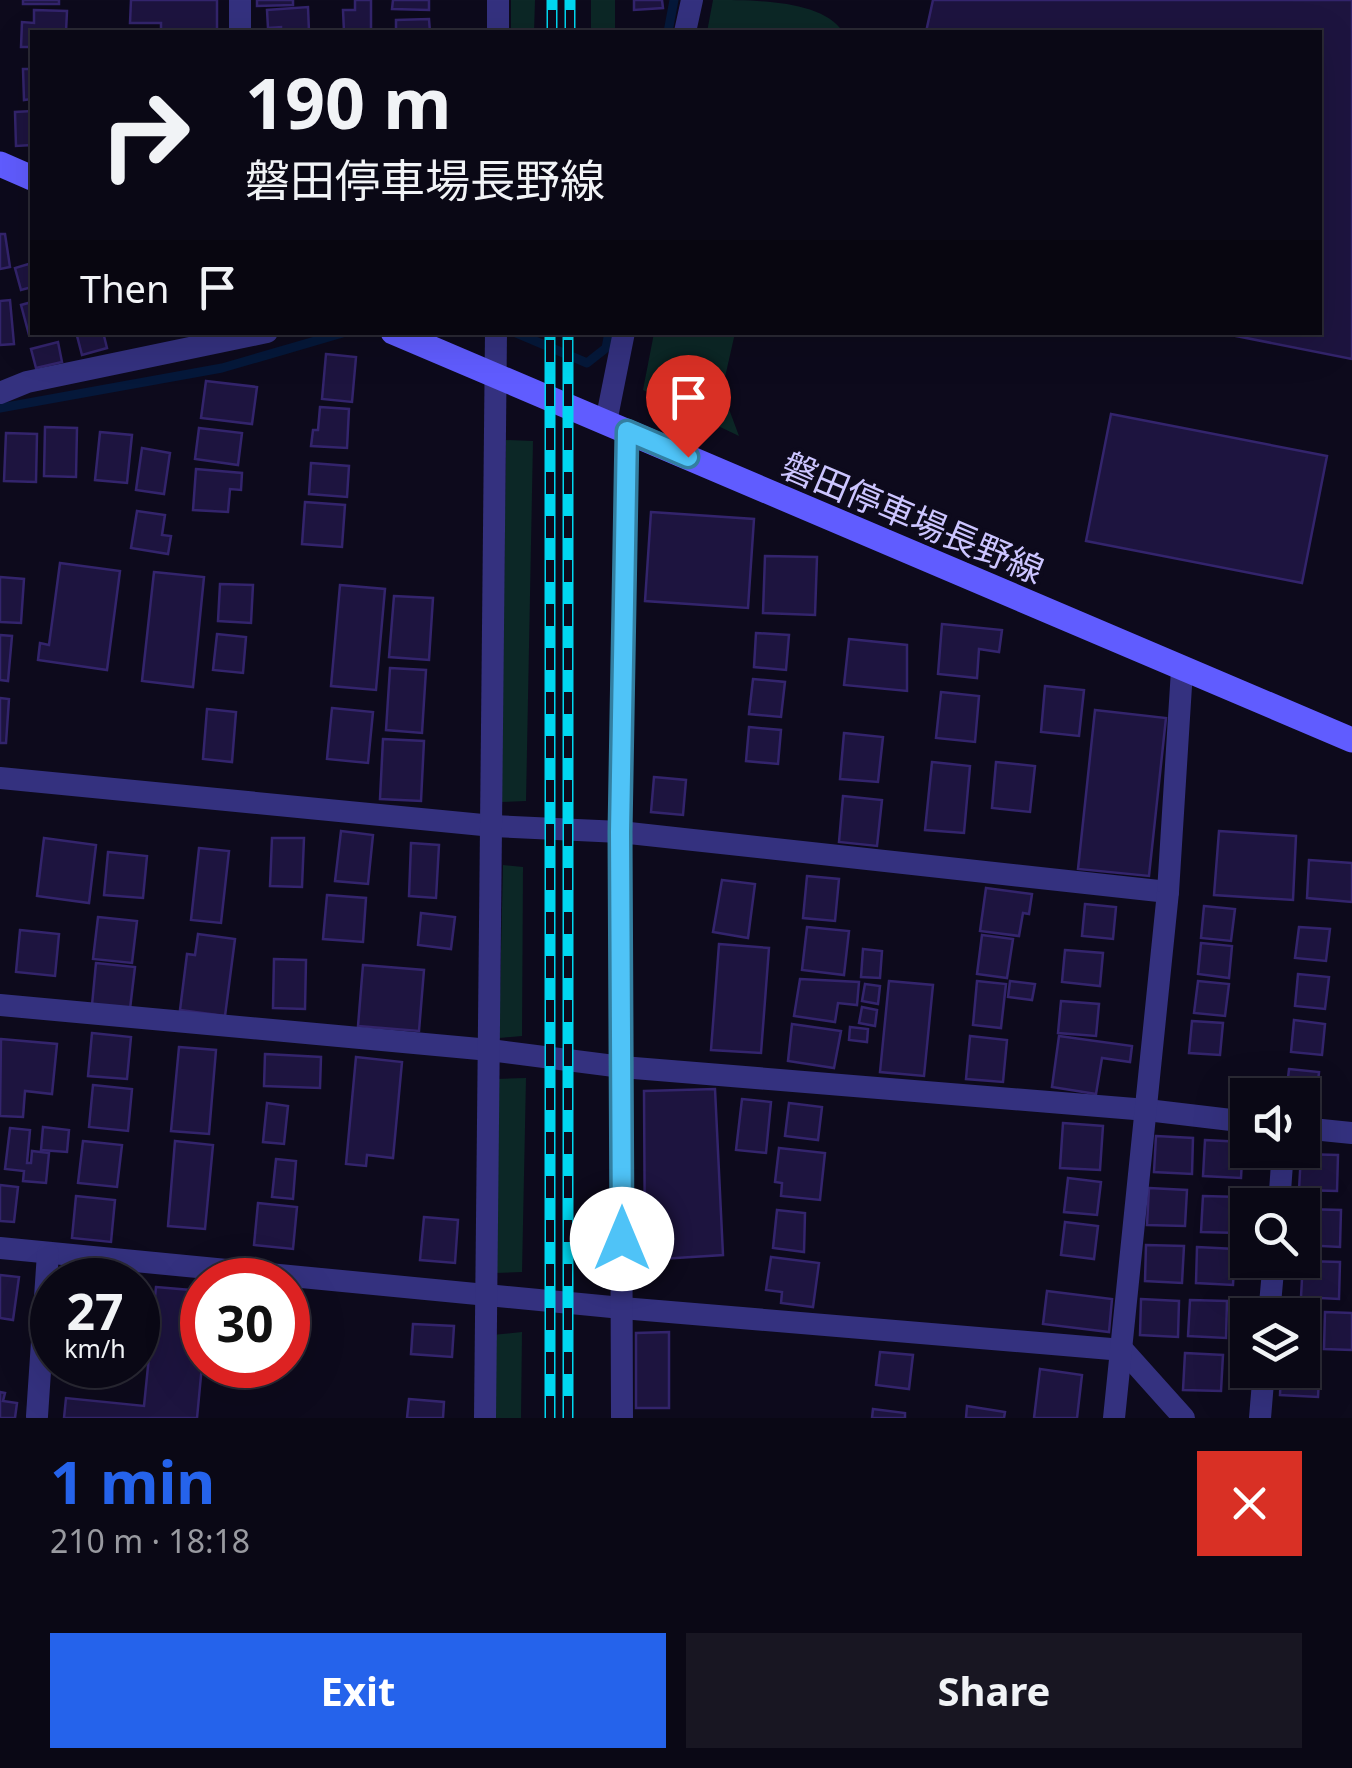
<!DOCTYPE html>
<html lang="en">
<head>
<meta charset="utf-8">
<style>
	body { margin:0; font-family:"Noto Sans","Noto Sans JP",sans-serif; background:#181622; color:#f1f3f6; height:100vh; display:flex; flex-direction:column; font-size:38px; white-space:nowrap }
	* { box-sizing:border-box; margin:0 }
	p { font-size:32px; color:#999aa0 }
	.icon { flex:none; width:55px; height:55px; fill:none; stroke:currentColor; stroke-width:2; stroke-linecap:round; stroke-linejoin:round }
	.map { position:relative; height:1418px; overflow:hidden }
	.panel { display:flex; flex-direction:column; background:#0a0815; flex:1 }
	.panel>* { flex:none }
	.guide { position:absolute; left:30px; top:30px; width:1292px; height:305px; border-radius:0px; box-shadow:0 10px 40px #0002,0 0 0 2px #2a2934; background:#0a0815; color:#f1f3f6; overflow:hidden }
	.buttons { position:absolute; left:1230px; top:1078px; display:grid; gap:20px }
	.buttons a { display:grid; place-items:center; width:90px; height:90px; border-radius:0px; background:#0a0815; box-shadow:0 10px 40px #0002,0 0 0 2px #2a2934; font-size:50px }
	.speed { position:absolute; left:30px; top:1258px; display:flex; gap:20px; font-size:50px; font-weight:700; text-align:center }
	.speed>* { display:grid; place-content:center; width:130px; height:130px; border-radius:50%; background:#0a0815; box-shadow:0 10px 40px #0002,0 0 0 2px #2a2934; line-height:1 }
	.speed small { font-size:25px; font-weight:400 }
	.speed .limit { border:15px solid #d22; background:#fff; color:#111 }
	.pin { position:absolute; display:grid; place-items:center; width:85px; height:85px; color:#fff; margin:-102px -42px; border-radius:50% 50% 50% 0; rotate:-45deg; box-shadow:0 0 10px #0007 }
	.pin .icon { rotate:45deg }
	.me { position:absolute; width:110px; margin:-55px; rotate:0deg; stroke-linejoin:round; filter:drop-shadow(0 0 8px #0008) }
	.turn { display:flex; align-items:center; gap:35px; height:210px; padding:0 50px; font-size:45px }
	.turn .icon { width:130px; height:130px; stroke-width:2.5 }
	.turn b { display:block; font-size:70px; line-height:85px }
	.then { display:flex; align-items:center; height:95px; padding:0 50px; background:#0003; gap:20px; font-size:38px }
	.round { display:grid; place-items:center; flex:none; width:105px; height:105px; border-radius:0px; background:#181622 }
	.headline { display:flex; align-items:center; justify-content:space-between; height:170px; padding:0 50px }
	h1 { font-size:60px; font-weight:700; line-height:75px; color:#2563eb }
	.action { display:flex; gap:20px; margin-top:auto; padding:20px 50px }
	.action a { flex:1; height:115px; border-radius:0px; background:#2563eb; color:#fff; font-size:40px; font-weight:700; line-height:115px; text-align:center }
	.action a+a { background:#181622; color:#f1f3f6 }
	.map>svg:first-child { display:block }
</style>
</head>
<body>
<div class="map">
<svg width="1352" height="1418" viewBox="0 0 1352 1418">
	<rect width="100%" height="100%" fill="#0d0a1c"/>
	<g fill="#0c2726">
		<polygon points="511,0 535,0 534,32 511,32"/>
		<rect x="591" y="0" width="24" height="32"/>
		<path d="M 713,0 C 756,0 822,0 843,32 L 707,32 Z"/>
		<polygon points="654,333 735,333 723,386 694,364 723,393 739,436 643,390"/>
		<polygon points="506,440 533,441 526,801 501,802"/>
		<polygon points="503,865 523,867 522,1036 499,1038"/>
		<polygon points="526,1078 522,1272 495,1273 497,1079"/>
		<polygon points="522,1332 521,1418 491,1418 492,1335"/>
	</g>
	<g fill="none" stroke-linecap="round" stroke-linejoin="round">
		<g stroke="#05183a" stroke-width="9">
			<polyline points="668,32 674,0"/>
			<polyline points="514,332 587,363 606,348 609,332"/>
			<polyline points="0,408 222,368 346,332"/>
		</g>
	</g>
	<g fill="#1d143f" stroke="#33246c" stroke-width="2.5">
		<rect x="23" y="0" width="36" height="4"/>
		<polygon points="131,0 217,0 217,32 161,32 161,23 130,23"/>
		<polygon points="257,0 293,0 293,5 257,6"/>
		<polygon points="355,0 371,0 371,32 344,32 343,10 355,10"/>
		<polygon points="393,0 429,0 429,10 392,9"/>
		<polygon points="634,0 662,0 663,8 634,10"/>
		<polygon points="933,0 1352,0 1352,359 1216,332 1320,332 1320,32 926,32"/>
		<polygon points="308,7 309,32 281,32 281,27 268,28 267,10"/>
		<polygon points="34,10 67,11 66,32 32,32 32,47 21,47 22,22 34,23"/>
		<polygon points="429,19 430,32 396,32 396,20"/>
		<polygon points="32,59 32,99 24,100 23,69 32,69"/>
		<polygon points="32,111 32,145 16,146 15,112"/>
		<polygon points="0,234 5,234 10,267 0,269"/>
		<polygon points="32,263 32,287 21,290 15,268"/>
		<polygon points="10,300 14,344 0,345 0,301"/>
		<polygon points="32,302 32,332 38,332 29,335 21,305"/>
		<polygon points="76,332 103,332 107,348 82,355"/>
		<polygon points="58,342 62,362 36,368 31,349"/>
		<polygon points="326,354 356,357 352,402 322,399"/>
		<polygon points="206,381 257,387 252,424 201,418"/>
		<polygon points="320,407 349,409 347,448 311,446 313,430 318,430"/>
		<polygon points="1111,414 1327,456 1302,583 1086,541"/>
		<polygon points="45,427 77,428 76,477 44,476"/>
		<polygon points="199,428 242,433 238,465 195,459"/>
		<polygon points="100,432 132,435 127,483 95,480"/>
		<polygon points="6,433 37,434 36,482 4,481"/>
		<polygon points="142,448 170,453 164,494 136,490"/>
		<polygon points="311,463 349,466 347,497 309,494"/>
		<polygon points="196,469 242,473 241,490 230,489 228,512 193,510"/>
		<polygon points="305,502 345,505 342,547 302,544"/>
		<polygon points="137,511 165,515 162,535 171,536 168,554 131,548"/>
		<polygon points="651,512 754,519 748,608 645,601"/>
		<polygon points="765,556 817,557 815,615 763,613"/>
		<polygon points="60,563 120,571 107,670 38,660 40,643 49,645"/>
		<polygon points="154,572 204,577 193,687 142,681"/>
		<polygon points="0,577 24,579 21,623 0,622"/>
		<polygon points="220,584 253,585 251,623 218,621"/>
		<polygon points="340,585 385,589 376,690 331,686"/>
		<polygon points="394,596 433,598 429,660 389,657"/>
		<polygon points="942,624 1002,630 999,652 979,649 977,678 938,674"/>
		<polygon points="756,633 789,635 786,670 754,667"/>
		<polygon points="217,634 246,637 243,673 213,670"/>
		<polygon points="0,635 12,636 8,681 0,680"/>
		<polygon points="849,639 907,645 907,691 844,685"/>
		<polygon points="390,668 426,670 422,733 386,730"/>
		<polygon points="753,679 785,682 781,717 749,714"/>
		<polygon points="1045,686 1084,690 1079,736 1041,732"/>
		<polygon points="941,692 979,696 975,742 936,738"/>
		<polygon points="0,698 9,699 6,743 0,743"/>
		<polygon points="332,708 373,712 368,763 327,759"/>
		<polygon points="207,709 236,712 232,762 203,759"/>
		<polygon points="1095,710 1166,718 1149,876 1078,869"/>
		<polygon points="749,727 781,730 778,764 746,761"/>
		<polygon points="844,733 883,737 878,782 840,779"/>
		<polygon points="383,739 424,741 421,801 380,799"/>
		<polygon points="932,762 970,766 964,833 925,830"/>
		<polygon points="996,762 1035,766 1030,812 992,808"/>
		<polygon points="654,777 686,780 683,815 651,812"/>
		<polygon points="843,796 882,800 877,846 839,842"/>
		<polygon points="341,831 373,835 368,884 335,881"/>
		<polygon points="1219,831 1296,836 1293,900 1214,895"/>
		<polygon points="44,838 96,845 89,903 37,896"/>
		<polygon points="272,838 304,838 302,887 270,886"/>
		<polygon points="411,843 439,845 436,898 409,896"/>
		<polygon points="199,848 229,851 221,923 191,920"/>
		<polygon points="108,852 147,856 143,898 104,895"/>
		<polygon points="1309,860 1352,863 1352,902 1307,898"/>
		<polygon points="807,876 839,879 835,921 803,918"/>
		<polygon points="722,880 755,884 748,938 713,932"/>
		<polygon points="986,888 1032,894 1029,914 1023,913 1019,936 980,931"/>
		<polygon points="327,895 366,898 363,942 323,939"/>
		<polygon points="1085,904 1116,907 1113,939 1082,936"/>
		<polygon points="1204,906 1235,909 1231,941 1201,938"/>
		<polygon points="421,913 455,917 451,949 418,945"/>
		<polygon points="98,917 137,921 132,963 93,959"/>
		<polygon points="807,927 849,931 844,975 802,970"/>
		<polygon points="1299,927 1330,929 1326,961 1295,958"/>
		<polygon points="20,930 59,934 55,976 16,972"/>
		<polygon points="198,934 235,939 225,1016 180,1010 187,954 195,955"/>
		<polygon points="982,935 1013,939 1007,978 977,974"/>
		<polygon points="1201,943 1232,946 1229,978 1198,974"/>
		<polygon points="719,944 769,948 761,1053 711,1050"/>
		<polygon points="863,949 882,951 880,978 861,977"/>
		<polygon points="1065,950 1103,953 1100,986 1062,982"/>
		<polygon points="274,959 306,960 305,1009 273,1008"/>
		<polygon points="96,963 135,967 130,1009 92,1005"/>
		<polygon points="363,965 424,970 419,1031 358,1026"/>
		<polygon points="1298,974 1329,977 1325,1009 1295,1006"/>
		<polygon points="800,979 859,982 857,1005 838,1003 835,1022 794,1016"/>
		<polygon points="889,981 933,985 924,1076 880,1072"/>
		<polygon points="977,981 1006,984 1001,1028 973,1025"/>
		<polygon points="1010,981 1035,984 1032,1000 1008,997"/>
		<polygon points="1198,981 1229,984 1225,1016 1194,1013"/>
		<polygon points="865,984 880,986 878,1004 862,1001"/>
		<polygon points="1061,1001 1099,1004 1096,1036 1058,1033"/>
		<polygon points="862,1007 877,1010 875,1026 859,1023"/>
		<polygon points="1294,1020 1325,1024 1322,1055 1291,1052"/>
		<polygon points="1192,1021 1223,1023 1220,1055 1189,1053"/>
		<polygon points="792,1024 841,1031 834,1068 788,1061"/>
		<polygon points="850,1027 868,1029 867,1042 849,1040"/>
		<polygon points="92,1033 131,1037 127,1079 88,1076"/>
		<polygon points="970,1036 1007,1040 1003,1082 966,1079"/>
		<polygon points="1059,1036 1132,1046 1130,1062 1102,1058 1096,1094 1052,1087"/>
		<polygon points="1,1039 57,1044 52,1094 25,1091 23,1117 0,1116"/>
		<polygon points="179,1047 216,1050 209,1134 171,1131"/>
		<polygon points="265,1054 321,1057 320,1088 264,1086"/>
		<polygon points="356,1057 402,1062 393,1158 367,1155 366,1166 346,1164"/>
		<polygon points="1289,1069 1319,1072 1316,1104 1302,1103 1302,1095 1286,1095"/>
		<polygon points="93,1085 132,1089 128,1131 89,1127"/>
		<polygon points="715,1089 723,1255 645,1260 644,1091"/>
		<polygon points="742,1099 771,1102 766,1153 736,1150"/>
		<polygon points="267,1103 288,1106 284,1144 263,1142"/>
		<polygon points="789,1103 822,1107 818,1140 785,1136"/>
		<polygon points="1063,1123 1103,1126 1100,1170 1060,1168"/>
		<polygon points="43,1127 69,1130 67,1152 41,1150"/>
		<polygon points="10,1128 30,1130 27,1163 31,1163 32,1151 49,1153 46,1183 23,1181 24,1171 5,1169"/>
		<polygon points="1156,1136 1193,1138 1192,1174 1154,1172"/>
		<polygon points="1205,1140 1243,1142 1241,1178 1203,1176"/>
		<polygon points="83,1141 122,1145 117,1187 78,1183"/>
		<polygon points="175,1141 213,1145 205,1229 168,1226"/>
		<polygon points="779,1148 825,1153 820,1200 781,1196 782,1183 775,1182"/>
		<polygon points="1301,1154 1338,1155 1337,1191 1299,1190"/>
		<polygon points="276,1159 296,1161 293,1199 272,1197"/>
		<polygon points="1068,1178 1101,1182 1097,1215 1064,1212"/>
		<polygon points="0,1185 18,1187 14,1222 0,1221"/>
		<polygon points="1149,1188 1187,1190 1185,1226 1147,1225"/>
		<polygon points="76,1196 115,1200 111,1242 72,1238"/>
		<polygon points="1203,1196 1240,1197 1239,1233 1201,1232"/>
		<polygon points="258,1203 297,1207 293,1249 254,1245"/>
		<polygon points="1304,1209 1341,1210 1340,1247 1302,1245"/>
		<polygon points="777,1210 805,1213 804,1252 773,1248"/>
		<polygon points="424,1217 458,1220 455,1263 420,1260"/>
		<polygon points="1065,1222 1098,1226 1094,1259 1061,1255"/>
		<polygon points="1146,1245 1184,1246 1182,1283 1145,1281"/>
		<polygon points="1197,1247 1235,1249 1233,1285 1196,1283"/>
		<polygon points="771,1257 819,1263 813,1307 781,1303 782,1292 766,1290"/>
		<polygon points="1303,1261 1340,1262 1339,1299 1301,1297"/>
		<polygon points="0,1275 19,1277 13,1320 0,1318"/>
		<polygon points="156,1287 202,1291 202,1365 197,1418 64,1418 66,1398 144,1406"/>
		<polygon points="1047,1291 1112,1299 1109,1332 1043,1324"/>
		<polygon points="1141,1299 1179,1301 1178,1337 1140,1335"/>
		<polygon points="1190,1300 1227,1301 1226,1338 1188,1336"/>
		<polygon points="1282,1310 1317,1313 1314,1349 1302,1348 1302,1315 1282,1315"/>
		<polygon points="1325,1312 1352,1313 1352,1350 1324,1349"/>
		<polygon points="413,1324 454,1326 452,1357 411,1354"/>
		<polygon points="669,1332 669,1408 636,1408 636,1333"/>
		<polygon points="880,1352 913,1355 909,1389 876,1385"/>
		<polygon points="1185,1353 1223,1355 1221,1391 1183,1390"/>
		<polygon points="1302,1360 1320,1361 1318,1397 1280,1395 1281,1370 1302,1370"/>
		<polygon points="229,1365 261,1365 261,1375 228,1374"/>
		<polygon points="1040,1369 1082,1375 1077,1418 1034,1418"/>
		<polygon points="0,1392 5,1393 3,1401 17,1403 15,1418 0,1418"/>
		<polygon points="409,1399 444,1402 443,1418 407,1418"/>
		<polygon points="967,1406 1005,1412 1004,1418 966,1418"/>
		<polygon points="873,1409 905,1413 905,1418 872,1418"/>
	</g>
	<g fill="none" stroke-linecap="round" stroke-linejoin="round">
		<g stroke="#34317f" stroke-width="22">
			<polyline points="240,32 240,0"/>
			<polyline points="498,32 498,0"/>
			<polyline points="685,32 692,0"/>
			<polyline points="0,393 27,382 267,332"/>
			<polyline points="606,422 624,332"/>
			<polyline points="0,778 493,826 620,832 627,431"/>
			<polyline points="0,1005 490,1050 622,1067 1147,1110 1248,1122"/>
			<polyline points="1302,1128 1352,1133"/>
			<polyline points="1279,1205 1283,1150"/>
			<polyline points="0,1248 622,1308 1123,1350 1184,1418"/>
			<polyline points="1269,1315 1274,1260"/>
			<polyline points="37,1416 48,1253"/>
			<polyline points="485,1418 496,332"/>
			<polyline points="622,1418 620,832 1168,892"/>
			<polyline points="1114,1418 1168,892 1182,670"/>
			<polyline points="1260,1418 1264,1370"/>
		</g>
		<g stroke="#605cff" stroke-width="25">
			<polyline points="0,164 32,178"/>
			<polyline points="393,332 1352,740"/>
		</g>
		<g stroke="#00d7f0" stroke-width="11">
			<g id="rail">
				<polyline points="552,32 552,0"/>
				<polyline points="570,32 570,0"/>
				<polyline points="550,1418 550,332"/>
				<polyline points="568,1418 568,332"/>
			</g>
		</g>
		<use href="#rail" stroke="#0d0a1c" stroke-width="8" stroke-dasharray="22" stroke-linecap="butt"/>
	</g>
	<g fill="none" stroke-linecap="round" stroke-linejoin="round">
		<g stroke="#337fa1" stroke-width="25">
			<polyline id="route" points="622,1239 620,832 627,431 688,457"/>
		</g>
		<use href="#route" stroke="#4fc3f7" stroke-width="18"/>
	</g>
	<g text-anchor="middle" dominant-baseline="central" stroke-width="8" stroke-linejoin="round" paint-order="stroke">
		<g font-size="35" fill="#ccc5ff" stroke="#0d0a1c">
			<text transform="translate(913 517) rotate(23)">磐田停車場長野線</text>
		</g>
	</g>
</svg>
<div class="buttons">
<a><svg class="icon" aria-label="sound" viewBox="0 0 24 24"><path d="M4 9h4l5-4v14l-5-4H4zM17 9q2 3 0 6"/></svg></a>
<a><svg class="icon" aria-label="search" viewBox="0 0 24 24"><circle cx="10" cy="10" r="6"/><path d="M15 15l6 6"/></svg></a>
<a><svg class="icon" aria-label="layers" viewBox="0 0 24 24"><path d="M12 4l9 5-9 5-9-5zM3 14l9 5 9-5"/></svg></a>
</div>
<div class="speed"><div>27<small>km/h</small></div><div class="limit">30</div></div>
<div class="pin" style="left:688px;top:457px;background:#d93025"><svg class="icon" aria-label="arrive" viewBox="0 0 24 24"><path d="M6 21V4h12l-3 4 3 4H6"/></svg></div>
<svg class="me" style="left:622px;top:1239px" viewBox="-20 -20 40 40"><circle r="19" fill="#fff"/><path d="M0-13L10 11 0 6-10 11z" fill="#4fc3f7"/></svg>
<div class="guide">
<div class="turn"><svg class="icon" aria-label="right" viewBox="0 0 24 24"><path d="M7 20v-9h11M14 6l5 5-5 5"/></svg><div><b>190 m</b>磐田停車場長野線</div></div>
<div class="then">Then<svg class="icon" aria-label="arrive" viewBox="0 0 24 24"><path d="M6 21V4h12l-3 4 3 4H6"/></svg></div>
</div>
</div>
<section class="panel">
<div class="headline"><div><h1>1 min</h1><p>210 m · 18:18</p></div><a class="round" style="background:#d93025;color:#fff"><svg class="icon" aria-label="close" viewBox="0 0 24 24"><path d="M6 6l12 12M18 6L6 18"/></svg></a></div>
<div class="action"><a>Exit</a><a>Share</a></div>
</section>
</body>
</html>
